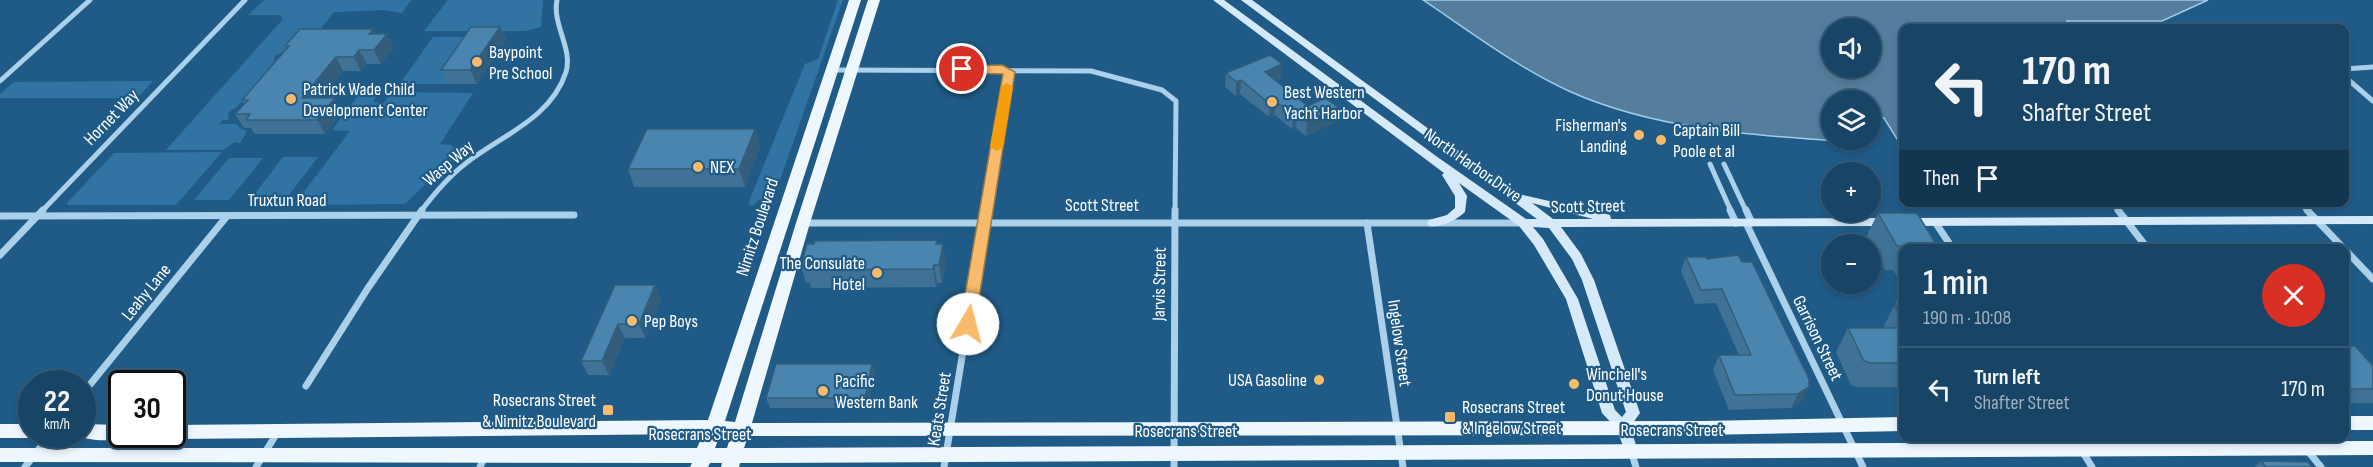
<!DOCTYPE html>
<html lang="en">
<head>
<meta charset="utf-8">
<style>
  :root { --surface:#184465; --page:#214b6b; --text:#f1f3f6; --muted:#9fb0bf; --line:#365c79 }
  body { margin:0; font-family:"Sofia Sans Condensed",sans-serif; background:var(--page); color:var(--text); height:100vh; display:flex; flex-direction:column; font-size:22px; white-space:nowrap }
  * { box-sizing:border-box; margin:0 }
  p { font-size:20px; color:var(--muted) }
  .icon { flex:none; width:33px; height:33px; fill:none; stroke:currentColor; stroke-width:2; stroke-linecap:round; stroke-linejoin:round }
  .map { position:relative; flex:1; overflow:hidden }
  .side { position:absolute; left:1899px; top:244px; width:450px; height:198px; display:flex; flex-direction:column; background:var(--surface); border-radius:12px; box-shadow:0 3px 9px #0003,0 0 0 2px var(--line) }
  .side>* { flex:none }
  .hud { position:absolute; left:1899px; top:24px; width:450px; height:183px; border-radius:12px; box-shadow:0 3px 9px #0003,0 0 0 2px var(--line); background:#184465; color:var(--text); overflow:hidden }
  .buttons { position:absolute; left:1821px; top:18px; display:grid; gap:12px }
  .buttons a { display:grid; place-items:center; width:60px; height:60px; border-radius:50%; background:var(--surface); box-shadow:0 3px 9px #0003,0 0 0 2px var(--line); font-size:30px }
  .speed { position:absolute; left:18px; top:370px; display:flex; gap:12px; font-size:30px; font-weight:700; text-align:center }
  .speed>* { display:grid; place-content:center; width:78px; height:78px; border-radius:50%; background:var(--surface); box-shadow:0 3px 9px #0003,0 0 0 2px var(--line); line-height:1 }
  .speed small { font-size:15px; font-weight:400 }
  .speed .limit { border:3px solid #111; border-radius:9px; background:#fff; color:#111 }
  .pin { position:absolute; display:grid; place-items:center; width:51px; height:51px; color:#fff; margin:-26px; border:3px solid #fff; border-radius:50%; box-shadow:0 2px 6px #0007 }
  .me { position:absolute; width:66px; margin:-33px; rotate:8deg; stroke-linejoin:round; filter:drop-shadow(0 0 4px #0008) }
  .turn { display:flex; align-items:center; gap:21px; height:126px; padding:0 24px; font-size:27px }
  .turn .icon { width:78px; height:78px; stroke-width:2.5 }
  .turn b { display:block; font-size:42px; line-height:51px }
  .then { display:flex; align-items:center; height:57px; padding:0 24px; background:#0003; gap:12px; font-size:22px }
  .round { display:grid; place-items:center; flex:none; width:63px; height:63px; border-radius:32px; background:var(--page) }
  .overview { display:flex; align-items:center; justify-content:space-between; height:102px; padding:0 24px }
  h1 { font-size:36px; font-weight:600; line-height:45px }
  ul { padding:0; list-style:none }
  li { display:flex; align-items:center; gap:18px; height:84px; padding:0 24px; border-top:2px solid var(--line) }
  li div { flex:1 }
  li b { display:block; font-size:22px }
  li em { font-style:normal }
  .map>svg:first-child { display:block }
  .green { fill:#3174a3 }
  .water { fill:#547e9c; stroke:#9ecceb; stroke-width:1.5; fill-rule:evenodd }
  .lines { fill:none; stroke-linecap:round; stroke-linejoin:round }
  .street-far1 { stroke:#aad0ea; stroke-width:5 }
  .street { stroke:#aad0ea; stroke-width:7 }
  .secondary { fill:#d5e9f8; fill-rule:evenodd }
  .primary { fill:#eef6fe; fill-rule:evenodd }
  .wall { fill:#3f7296 }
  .shaded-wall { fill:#335d7a }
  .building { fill:#4985af; stroke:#335d7a; stroke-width:1.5 }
  .route { fill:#f7bb6b; stroke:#a17a46; stroke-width:1.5 }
  .slow { fill:#f59e0b }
  .poi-dot { fill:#f7bb6b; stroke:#205b87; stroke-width:2 }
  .labels { text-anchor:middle; stroke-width:4.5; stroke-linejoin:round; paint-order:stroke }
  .poi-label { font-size:18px; fill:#fff; stroke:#205b87; text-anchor:start }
  .street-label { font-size:18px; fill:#fff; stroke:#205b87 }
</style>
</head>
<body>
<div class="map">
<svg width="2373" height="467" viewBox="0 0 2373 467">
  <rect width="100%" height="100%" fill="#205b87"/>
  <g class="green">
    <path d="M264,0H411L402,13L383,10L334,12L315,36L275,56L272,71L262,75C254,91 244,102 228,113L229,120H223L219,124H237L239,128L247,131L240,143L234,142L224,150H166L283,19L280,15H248Z"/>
    <polygon points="448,0 543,0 541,27 525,31 424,31"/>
    <polygon points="838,0 843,0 774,197 759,200 752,206 748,204 805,64 818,59"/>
    <polygon points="433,37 479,37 447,84 400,84"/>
    <polygon points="153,81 137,98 0,98 0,94 14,82"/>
    <polygon points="362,91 379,91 373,102 384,103 391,93 396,92 473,93 440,144 450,145 463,153 435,175 405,204 294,205 350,131 332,130"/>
    <polygon points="222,152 176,205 68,205 67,203 114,153"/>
    <polygon points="283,157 318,157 286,199 251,199"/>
    <polygon points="229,158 263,158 229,200 194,200"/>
  </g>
  <path class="water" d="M1423,0H2208L2162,21H2067L2073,28H1904L1903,138L1897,139L1884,118H1871L1870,100H1832V140H1850L1838,141C1748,135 1655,129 1571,92C1518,68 1471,32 1423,0ZM1832,28H1870V68H1832Z"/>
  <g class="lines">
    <g class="street-far1">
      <polyline points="2344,69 2373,67"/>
      <polyline points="832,70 1091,71 1162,90 1176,101 1175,211"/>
      <polyline points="2344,76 2373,101"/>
      <polyline points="0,81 90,0"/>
      <polyline points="1710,164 1731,211"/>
      <polyline points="1724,164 1746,211"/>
      <polyline points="2112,202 2119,211"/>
      <polyline points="2299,202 2308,211"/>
      <polyline points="42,211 245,0"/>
      <path d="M421,211C434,194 448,177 465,164C500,136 551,119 566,72C573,48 552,25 557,0"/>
      <polyline points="986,211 1009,72"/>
    </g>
    <g class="street">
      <polyline points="1730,210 1736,223"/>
      <polyline points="1746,210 1752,223"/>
      <polyline points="2118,210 2148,249"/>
      <polyline points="2307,210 2373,279"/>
      <polyline points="0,216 574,215"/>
      <polyline points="1935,222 1953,249"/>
      <polyline points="803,223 1522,223"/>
      <polyline points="1367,223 1403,467"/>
      <polyline points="1746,223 1863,467"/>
      <polyline points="0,255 43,210"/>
      <polyline points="306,386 368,288 422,210"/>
      <polyline points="88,387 227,216"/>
      <polyline points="2074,438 2092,467"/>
      <polyline points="2297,438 2321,467"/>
      <polyline points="1631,451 1636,467"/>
      <polyline points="25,467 50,435"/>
      <polyline points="256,467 277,433"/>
      <polyline points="480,467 485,456"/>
      <polyline points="944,467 986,210"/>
      <polyline points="1174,467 1175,210"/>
    </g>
    <g class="secondary">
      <path d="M1213,0H1224L1436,156L1526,219H1537L1241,0H1252L1518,194L1606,214L1610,215L1611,219L1887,218L1893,222L1887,226L1561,227L1581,254L1594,280L1640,413L1630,427L1638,451L1636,455L1631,457L1626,455L1617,429L1602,413L1566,299L1534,245L1519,226L1459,183L1467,196L1465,212C1456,220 1442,228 1429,226L1427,223L1429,220L1447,215L1455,208V196L1442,175L1444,173ZM1532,203L1593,219H1553ZM1533,227L1549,228L1572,259L1582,280L1626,412L1622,417L1615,410L1578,299L1543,239Z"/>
      <polygon points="2373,216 2373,224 1908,226 1902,222 1908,218"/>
    </g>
    <g class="primary">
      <path d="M849,0H861L725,421L735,422L796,223L868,0H880L810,223L752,423L1702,421L1904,417V431L1702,435L748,436L744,448L2373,441V455L740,463L739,467H721L722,463H710L708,467H690L692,463L0,462V448H697L703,434L172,439L165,435H172V425L708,420ZM720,435H731L727,448H715Z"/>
      <rect x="2344" y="416" width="29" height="14"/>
      <polygon points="0,424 32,424 32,435 39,435 32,438 0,438"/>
      <path d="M82,424L122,425V435H129C119,443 87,441 75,435H82Z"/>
    </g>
  </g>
  <g class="wall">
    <polygon points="500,27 506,40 477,84 447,84 441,70"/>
    <polygon points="376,34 394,47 381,64 367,64 361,71 343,71 321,98 342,112 325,134 255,134 251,128 244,128 235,114 244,104 242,100 287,49 285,46"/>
    <polygon points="1282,64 1281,78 1276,81 1308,106 1337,121 1306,136 1296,128 1292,129 1275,115 1269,117 1240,94 1236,96 1225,87 1226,73"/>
    <polygon points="755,129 760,147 745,187 634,187 628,169"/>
    <polygon points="1878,213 1939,249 1904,249 1904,287 1893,270 1885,270 1866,237"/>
    <polygon points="937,240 938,244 946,262 942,283 937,283 936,287 811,288 810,283 806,283 801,265"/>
    <polygon points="1738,255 1802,401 1791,408 1729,410 1713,370 1719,355 1739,355 1716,303 1695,304 1681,271 1686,257 1707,259"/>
    <polygon points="655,285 661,300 645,338 625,338 609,375 588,375 581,361"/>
    <polygon points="1903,288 1904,387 1857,387 1851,385 1836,352 1848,328 1883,328"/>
    <polygon points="2344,346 2373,366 2373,403 2344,403"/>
    <polygon points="872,364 875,373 867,408 770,408 766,398"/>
    <polygon points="2261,461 2312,467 2255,467"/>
  </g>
  <g class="shaded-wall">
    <polygon points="500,27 506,40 477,84 470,70"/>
    <polygon points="374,29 380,42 387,34 394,47 381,64 374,50 369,34"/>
    <polygon points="359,50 367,64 361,71 354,57"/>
    <polygon points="336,57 343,71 310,112 302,98"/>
    <polygon points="1282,64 1281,78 1264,86 1265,72"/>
    <polygon points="1241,80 1240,94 1236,96 1236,82"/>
    <polygon points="335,98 342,112 325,134 317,120"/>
    <polygon points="1275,101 1275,115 1269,117 1270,104"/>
    <polygon points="1338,107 1337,121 1306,136 1307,122"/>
    <polygon points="1297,114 1296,128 1292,129 1293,115"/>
    <polygon points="755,129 760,147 745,187 739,169"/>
    <polygon points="937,240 940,257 943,244 946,262 942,283 936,244"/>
    <polygon points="934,265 937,283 936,287 933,269"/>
    <polygon points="655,285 661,300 645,338 639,324"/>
    <polygon points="618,324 625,338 609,375 602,361"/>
    <polygon points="872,364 875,373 867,408 865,398"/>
    <polygon points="1809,387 1802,401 1791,408 1798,394"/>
  </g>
  <g class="building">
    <polygon points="471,27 500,27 470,70 441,70"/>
    <polygon points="300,29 374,29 369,34 387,34 374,50 359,50 354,57 336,57 302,98 335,98 317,120 246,120 250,114 235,114 248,100 242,100 289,46 285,46"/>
    <polygon points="1270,55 1282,64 1265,72 1308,106 1325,98 1338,107 1307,122 1297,114 1293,115 1275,101 1270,104 1241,80 1236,82 1226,73"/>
    <polygon points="647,129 755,129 739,169 628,169"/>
    <polygon points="1878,213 1917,213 1939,249 1908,249 1906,246 1897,246"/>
    <polygon points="937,240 936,244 943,244 939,265 934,265 933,269 806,270 808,265 801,265 807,244 814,244 815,241"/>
    <polygon points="1738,255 1742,262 1752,262 1809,379 1809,387 1798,394 1735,395 1719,355 1751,355 1722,289 1701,290 1686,257 1706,257 1707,259"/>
    <polygon points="615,285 655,285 639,324 618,324 602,361 581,361"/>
    <polygon points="1895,306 1904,306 1904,321"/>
    <polygon points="1848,328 1904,328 1904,363 1870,363 1864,361"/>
    <polygon points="2344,346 2355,346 2373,366 2373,389 2344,389"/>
    <polygon points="776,364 872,364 865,398 766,398"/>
    <polygon points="2261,461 2308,462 2312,467 2266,467"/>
  </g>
  <polygon class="route" points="1002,65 1015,72 975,324 968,329 960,324 1003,74 962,73 956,69 962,66"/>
  <polygon class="slow" points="1007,83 1013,87 1003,147 997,151 990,147 1001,87"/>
  <g class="poi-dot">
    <circle cx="477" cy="62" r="6"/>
    <circle cx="291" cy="99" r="6"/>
    <circle cx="1272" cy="102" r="6"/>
    <circle cx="1639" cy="135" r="6"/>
    <circle cx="1661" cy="140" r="6"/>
    <circle cx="698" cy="167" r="6"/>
    <circle cx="877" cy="273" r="6"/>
    <circle cx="632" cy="321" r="6"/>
    <circle cx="1319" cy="380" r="6"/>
    <circle cx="1574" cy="384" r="6"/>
    <circle cx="823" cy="391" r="6"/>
    <rect x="602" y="404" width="12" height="12" rx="3"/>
    <rect x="1444" y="411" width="12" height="12" rx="3"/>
  </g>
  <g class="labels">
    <g class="poi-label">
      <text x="489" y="58">Baypoint<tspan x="489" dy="21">Pre School</tspan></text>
      <text x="303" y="95">Patrick Wade Child<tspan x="303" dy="21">Development Center</tspan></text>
      <text x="1284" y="98">Best Western<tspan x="1284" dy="21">Yacht Harbor</tspan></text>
      <text x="1627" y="131" text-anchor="end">Fisherman's<tspan x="1627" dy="21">Landing</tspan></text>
      <text x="1673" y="136">Captain Bill<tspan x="1673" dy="21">Poole et al</tspan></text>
      <text x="710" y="173">NEX</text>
      <text x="865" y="269" text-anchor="end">The Consulate<tspan x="865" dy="21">Hotel</tspan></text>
      <text x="644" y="327">Pep Boys</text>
      <text x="1586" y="380">Winchell's<tspan x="1586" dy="21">Donut House</tspan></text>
      <text x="1307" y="386" text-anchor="end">USA Gasoline</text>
      <text x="835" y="387">Pacific<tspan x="835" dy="21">Western Bank</tspan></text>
      <text x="596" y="406" text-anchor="end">Rosecrans Street<tspan x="596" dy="21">&amp; Nimitz Boulevard</tspan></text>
      <text x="1462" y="413">Rosecrans Street<tspan x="1462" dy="21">&amp; Ingelow Street</tspan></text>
    </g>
    <g class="street-label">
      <text transform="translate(111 117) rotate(-46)" y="6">Hornet Way</text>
      <text transform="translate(448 163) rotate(-40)" y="6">Wasp Way</text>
      <text transform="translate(1473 165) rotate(35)" y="6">North Harbor Drive</text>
      <text x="287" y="206">Truxtun Road</text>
      <text x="1102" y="211">Scott Street</text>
      <text transform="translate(1588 206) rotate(-1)" y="6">Scott Street</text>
      <text transform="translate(757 227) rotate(-72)" y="6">Nimitz Boulevard</text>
      <text transform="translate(1159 284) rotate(-89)" y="6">Jarvis Street</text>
      <text transform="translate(146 292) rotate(-51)" y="6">Leahy Lane</text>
      <text transform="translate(1818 338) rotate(64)" y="6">Garrison Street</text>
      <text transform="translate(1400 343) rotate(82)" y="6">Ingelow Street</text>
      <text transform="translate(939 409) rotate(-81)" y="6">Keats Street</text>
      <text x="1672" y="436">Rosecrans Street</text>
      <text x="1186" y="437">Rosecrans Street</text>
      <text x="700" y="440">Rosecrans Street</text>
    </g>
  </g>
</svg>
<div class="buttons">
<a><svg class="icon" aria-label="sound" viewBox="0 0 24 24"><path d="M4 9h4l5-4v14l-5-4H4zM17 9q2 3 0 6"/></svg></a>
<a><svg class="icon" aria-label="layers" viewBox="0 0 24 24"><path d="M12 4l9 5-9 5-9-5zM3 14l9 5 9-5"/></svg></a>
<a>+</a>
<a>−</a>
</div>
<div class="speed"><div>22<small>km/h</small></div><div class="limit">30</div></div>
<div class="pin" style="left:962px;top:69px;background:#d93025"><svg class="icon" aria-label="arrive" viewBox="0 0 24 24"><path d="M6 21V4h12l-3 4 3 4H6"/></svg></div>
<svg class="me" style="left:968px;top:324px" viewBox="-20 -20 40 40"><circle r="19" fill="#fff"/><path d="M0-13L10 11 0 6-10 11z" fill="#f7bb6b"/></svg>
<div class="hud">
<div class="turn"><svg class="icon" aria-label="left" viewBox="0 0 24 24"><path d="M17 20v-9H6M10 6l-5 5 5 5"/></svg><div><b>170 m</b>Shafter Street</div></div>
<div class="then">Then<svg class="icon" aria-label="arrive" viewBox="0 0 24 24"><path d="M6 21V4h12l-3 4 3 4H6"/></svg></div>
</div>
<section class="side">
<div class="overview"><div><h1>1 min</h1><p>190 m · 10:08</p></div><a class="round" style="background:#d93025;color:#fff"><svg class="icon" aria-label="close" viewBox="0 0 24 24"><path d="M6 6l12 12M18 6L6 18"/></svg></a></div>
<ul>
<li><svg class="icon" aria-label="left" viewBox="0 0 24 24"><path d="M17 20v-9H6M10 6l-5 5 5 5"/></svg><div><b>Turn left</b><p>Shafter Street</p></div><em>170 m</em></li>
</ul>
</section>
</div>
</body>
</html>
